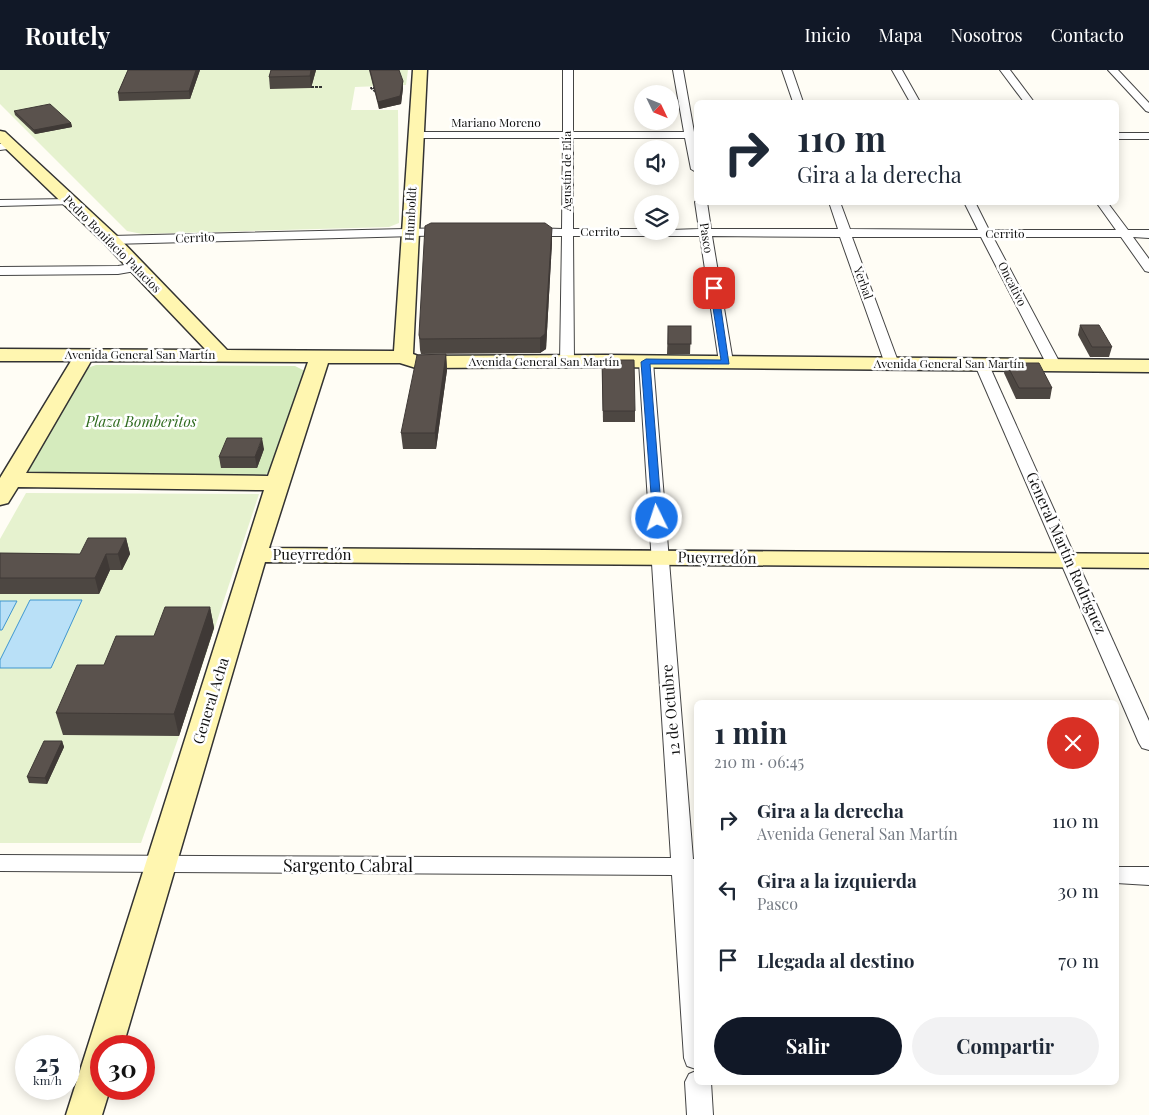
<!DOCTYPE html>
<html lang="es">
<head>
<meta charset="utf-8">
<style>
  :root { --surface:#fff; --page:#f2f2f3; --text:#1f2937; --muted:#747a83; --accent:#111827 }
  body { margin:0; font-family:"Playfair Display",serif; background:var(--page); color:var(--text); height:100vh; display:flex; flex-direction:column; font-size:19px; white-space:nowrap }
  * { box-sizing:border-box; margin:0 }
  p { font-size:16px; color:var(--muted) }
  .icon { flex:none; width:28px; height:28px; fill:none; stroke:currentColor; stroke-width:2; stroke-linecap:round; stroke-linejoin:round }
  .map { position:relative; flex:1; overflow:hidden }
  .panel { position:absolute; left:694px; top:630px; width:425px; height:385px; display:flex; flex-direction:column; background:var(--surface); border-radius:8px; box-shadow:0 2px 12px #0003 }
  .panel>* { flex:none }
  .hud { position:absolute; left:694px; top:30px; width:425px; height:105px; border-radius:8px; box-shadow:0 2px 12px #0003; background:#fff; color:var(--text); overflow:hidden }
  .needle { width:32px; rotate:133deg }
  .fabs { position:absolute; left:634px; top:15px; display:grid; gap:10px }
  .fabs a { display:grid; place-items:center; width:45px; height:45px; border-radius:50%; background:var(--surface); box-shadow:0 2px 12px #0003; font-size:25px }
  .speed { position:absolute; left:15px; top:965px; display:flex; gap:10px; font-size:25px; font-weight:700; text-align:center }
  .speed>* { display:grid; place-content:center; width:65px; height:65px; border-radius:50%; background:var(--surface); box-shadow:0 2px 12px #0003; line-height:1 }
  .speed small { font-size:12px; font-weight:400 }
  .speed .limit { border:8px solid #d22; background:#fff; color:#111 }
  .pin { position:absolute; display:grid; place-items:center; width:42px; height:42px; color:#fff; margin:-21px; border-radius:10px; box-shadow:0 2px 8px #0006 }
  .me { position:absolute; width:55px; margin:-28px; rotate:356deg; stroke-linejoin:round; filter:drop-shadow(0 0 4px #0008) }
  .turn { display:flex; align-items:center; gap:18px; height:105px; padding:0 20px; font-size:22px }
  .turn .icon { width:65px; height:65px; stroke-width:2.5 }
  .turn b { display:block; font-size:35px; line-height:42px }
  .round { display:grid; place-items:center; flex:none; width:52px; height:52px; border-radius:26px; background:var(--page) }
  .head { display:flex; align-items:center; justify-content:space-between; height:85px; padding:0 20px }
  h1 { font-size:30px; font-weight:700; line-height:38px }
  .action { display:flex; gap:10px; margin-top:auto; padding:10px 20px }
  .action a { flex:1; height:58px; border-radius:30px; background:var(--accent); color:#fff; font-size:20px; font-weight:700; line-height:58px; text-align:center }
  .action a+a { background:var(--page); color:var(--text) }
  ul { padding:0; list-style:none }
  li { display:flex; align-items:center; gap:15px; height:70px; padding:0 20px }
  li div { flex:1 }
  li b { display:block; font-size:19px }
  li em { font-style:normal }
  header { display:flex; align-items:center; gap:30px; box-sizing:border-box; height:70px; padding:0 25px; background:var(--accent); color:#fff }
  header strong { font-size:24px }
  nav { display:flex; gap:28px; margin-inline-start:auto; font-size:18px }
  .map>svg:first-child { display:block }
  .green { fill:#d5ebbd }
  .pitch { fill:#e6f2cf }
  .water { fill:#b9e0f7; stroke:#3f96cf }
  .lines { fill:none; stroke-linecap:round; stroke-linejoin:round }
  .street-casing { stroke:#444; stroke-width:2 }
  .secondary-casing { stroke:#333; stroke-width:3 }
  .path { stroke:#333; stroke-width:2; stroke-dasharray:3 1; stroke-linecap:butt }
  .street { fill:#fff; fill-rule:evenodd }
  .secondary { fill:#fff6b0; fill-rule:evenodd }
  .wall { fill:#4d4742 }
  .shaded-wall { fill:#3f3936 }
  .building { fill:#5a524d; stroke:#3f3936 }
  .route { fill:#1a73e8; stroke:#114b97 }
  .labels { text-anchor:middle; stroke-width:5; stroke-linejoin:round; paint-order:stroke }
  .far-street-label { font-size:12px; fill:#111; stroke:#fff }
  .park-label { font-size:15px; font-style:italic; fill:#2f6b1f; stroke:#fff }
  .street-label { font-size:15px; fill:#111; stroke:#fff }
  .near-street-label { font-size:18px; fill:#111; stroke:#fff }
</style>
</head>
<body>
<header>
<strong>Routely</strong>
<nav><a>Inicio</a><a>Mapa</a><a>Nosotros</a><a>Contacto</a></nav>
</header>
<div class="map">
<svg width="1149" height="1045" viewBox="0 0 1149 1045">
  <rect width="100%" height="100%" fill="#fffdf5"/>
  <polygon class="green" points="96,295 295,296 305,301 271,400 264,406 26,404 24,399 87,298"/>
  <g class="pitch">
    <polygon points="0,0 408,0 406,15 355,17 351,40 398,40 399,153 389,157 142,164 127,161 0,34"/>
    <polygon points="26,423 259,424 179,666 141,773 0,773 0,469"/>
  </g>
  <g class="water">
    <polygon points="30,530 82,530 51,598 0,598 0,590"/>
    <polygon points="0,531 17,531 2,560 0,560"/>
  </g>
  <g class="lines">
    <g class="street-casing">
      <g id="street">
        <polygon points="563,0 573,0 573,62 684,62 673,0 683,0 694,62 696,62 696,102 691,99 685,68 573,68 573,159 642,159 642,161 699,159 695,132 696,131 696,132 707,132 711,159 838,159 829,132 840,132 850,159 978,160 964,132 975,132 989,160 1116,160 1096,132 1107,132 1128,160 1149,160 1149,168 1133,167 1149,189 1149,202 1145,201 1121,167 993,167 1061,295 1054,299 1047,295 981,167 852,167 899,294 892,298 885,294 840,167 712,166 733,292 726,296 719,292 700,166 573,166 574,292 572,295 562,295 560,292 562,166 530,166 524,162 530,158 562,159 563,68 416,68 411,65 416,62 563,62"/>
        <polygon points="782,0 792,0 803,32 793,32"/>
        <polygon points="892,0 902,0 920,32 910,32"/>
        <polygon points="1000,0 1010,0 1034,32 1024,32"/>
        <polygon points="1108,0 1118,0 1149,33 1149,42 1146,41"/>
        <rect x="1116" y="63" width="33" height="6"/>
        <polygon points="11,73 15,74 15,78 0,80 0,74"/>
        <polygon points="70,129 74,130 74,134 0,136 0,130"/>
        <polygon points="449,158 453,159 453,165 111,174 105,170 111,166"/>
        <polygon points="137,193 143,197 141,200 118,204 0,205 0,197 118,196"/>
        <polygon points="646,288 653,292 693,789 696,789 696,805 694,805 696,835 696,999 687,996 684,988 672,805 0,801 0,785 671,788 639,292"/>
        <polygon points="982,291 989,295 1149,651 1149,680 1142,678 1139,673 975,295"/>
        <polygon points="1116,797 1149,797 1149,815 1116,813"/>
        <polygon points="696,1001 696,1012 711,1012 713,1045 687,1045 685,1012 689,1004"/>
      </g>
    </g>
    <g class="secondary-casing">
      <path id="secondary" d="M413,0H427L413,284L418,286L606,285L1149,290V302L606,297L416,298L400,293H328L269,478L1149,484V498L265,492L123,976H101V1019H110L102,1045H66L264,420L18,417L8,433L0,435V408L71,291H0V279L206,280L105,174L0,73V61L5,62L117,166L227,280L394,281ZM91,291L308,292L268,406L26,403Z"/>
    </g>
    <g class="path">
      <polyline points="311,17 322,17"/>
      <polyline points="376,18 371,18 377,23"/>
    </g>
    <use href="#street" class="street"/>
    <use href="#secondary" class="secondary"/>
  </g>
  <g class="wall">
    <polygon points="128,0 200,0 190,29 119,31 118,23"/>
    <polygon points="271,0 316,0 311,18 270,19 269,7"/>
    <polygon points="369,0 399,0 403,18 401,34 379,39"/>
    <polygon points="14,41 71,53 72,57 35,64 15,45"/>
    <polygon points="552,172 546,279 540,283 421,284 420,280 419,265"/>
    <polygon points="1080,255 1112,277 1109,287 1090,287 1078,265"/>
    <polygon points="668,256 691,256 690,284 667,284"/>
    <polygon points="446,284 447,300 436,379 403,379 401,363"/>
    <polygon points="1006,293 1052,318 1050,329 1016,329 1004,303"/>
    <polygon points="602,300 635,341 635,352 603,352"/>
    <polygon points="264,379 257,398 221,398 219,387"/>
    <polygon points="126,468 130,484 122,500 110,500 99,524 0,524 0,483 80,484"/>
    <polygon points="210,537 214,558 179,666 63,665 56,643 104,595"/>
    <polygon points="62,671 64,677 47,714 29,713 27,707"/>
  </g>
  <g class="shaded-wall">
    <polygon points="196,0 200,0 190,29 189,21"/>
    <polygon points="311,0 316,0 311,18 310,6"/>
    <polygon points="403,11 403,18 401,34 379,39 378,32"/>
    <polygon points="71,53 72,57 35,64 34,60"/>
    <polygon points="552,158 552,172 546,279 540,283 540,268"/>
    <polygon points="446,284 447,300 436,379 435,363"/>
    <polygon points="262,368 264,379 257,398 255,387"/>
    <polygon points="126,468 130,484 122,500 118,484"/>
    <polygon points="106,484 110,500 99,524 95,508"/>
    <polygon points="210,537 214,558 179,666 174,644"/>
    <polygon points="62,671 64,677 47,714 45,708"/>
  </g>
  <g class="building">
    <polygon points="128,0 196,0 189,21 118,23"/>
    <polygon points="271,0 311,0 310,6 269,7"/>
    <polygon points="370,0 399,0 403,11 400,26 378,32"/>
    <polygon points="50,34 71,53 34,60 14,41"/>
    <polygon points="431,153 545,153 552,158 545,264 540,268 420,269 419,265 425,156"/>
    <polygon points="1080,255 1099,255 1112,277 1092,277"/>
    <rect x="668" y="256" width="23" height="18"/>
    <polygon points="446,284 435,363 401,363 417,285"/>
    <polygon points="602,290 634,290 635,341 603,341"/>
    <polygon points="1006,293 1039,293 1052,318 1019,318"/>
    <polygon points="227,368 262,368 255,387 219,387"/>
    <polygon points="88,468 126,468 118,484 106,484 95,508 0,508 0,483 80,484"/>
    <polygon points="165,537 210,537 174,644 56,643 77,595 104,595 116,566 154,566"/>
    <polygon points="44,671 62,671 45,708 27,707"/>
  </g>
  <polygon class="route" points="714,216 718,218 729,294 650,294 662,448 657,451 653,450 641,292 646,289 721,290 710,218"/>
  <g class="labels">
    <g class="far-street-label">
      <text x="496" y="57">Mariano Moreno</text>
      <text transform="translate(567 101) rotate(-90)" y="4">Agustín de Elía</text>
      <text transform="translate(411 144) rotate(-87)" y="4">Humboldt</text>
      <text x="600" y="166">Cerrito</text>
      <text x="1005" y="168">Cerrito</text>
      <text transform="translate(195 168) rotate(-2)" y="4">Cerrito</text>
      <text transform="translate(706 168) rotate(81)" y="4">Pasco</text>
      <text transform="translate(112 174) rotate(45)" y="4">Pedro Bonifacio Palacios</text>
      <text transform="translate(863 213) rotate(70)" y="4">Yerbal</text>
      <text transform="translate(1012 214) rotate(63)" y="4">Oncativo</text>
      <text x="140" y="289">Avenida General San Martín</text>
      <text x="544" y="296">Avenida General San Martín</text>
      <text x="949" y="298">Avenida General San Martín</text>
    </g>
    <g class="park-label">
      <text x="141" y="357">Plaza Bomberitos</text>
    </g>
    <g class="street-label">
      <text transform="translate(1066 483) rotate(66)" y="5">General Martín Rodríguez</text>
      <text x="312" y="490">Pueyrredón</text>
      <text transform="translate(717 488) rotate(1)" y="5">Pueyrredón</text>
      <text transform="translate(211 631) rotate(-73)" y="5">General Acha</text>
      <text transform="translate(671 640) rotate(-95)" y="5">12 de Octubre</text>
    </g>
    <g class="near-street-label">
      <text x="348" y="802">Sargento Cabral</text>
    </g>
  </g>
</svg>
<div class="fabs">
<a><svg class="needle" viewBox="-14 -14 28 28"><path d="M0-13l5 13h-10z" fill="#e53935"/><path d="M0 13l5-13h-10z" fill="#747a83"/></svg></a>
<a><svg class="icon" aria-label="sound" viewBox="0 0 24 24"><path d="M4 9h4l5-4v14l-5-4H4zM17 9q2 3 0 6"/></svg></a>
<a><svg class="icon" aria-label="layers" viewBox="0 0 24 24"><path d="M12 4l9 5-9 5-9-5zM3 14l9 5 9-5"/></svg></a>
</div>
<div class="speed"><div>25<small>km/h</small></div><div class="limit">30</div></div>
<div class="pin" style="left:714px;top:218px;background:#d93025"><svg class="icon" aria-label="arrive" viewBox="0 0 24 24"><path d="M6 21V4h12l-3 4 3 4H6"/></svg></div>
<svg class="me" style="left:657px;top:448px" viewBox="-20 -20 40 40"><circle r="17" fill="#1a73e8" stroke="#fff" stroke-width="3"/><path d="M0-11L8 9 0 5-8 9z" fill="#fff"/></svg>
<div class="hud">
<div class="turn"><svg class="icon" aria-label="right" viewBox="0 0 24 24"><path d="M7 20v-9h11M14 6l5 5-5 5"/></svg><div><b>110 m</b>Gira a la derecha</div></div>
</div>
<section class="panel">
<div class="head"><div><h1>1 min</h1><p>210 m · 06:45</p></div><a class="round" style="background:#d93025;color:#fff"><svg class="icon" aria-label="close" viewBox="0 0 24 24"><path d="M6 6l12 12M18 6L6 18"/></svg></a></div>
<ul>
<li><svg class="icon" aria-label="right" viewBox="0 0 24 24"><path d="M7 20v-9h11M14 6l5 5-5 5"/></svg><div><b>Gira a la derecha</b><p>Avenida General San Martín</p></div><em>110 m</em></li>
<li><svg class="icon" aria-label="left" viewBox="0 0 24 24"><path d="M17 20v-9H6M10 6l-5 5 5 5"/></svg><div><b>Gira a la izquierda</b><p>Pasco</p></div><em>30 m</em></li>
<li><svg class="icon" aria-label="arrive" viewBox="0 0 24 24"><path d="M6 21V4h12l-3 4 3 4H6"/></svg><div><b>Llegada al destino</b></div><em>70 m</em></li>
</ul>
<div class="action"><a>Salir</a><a>Compartir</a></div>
</section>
</div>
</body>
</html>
